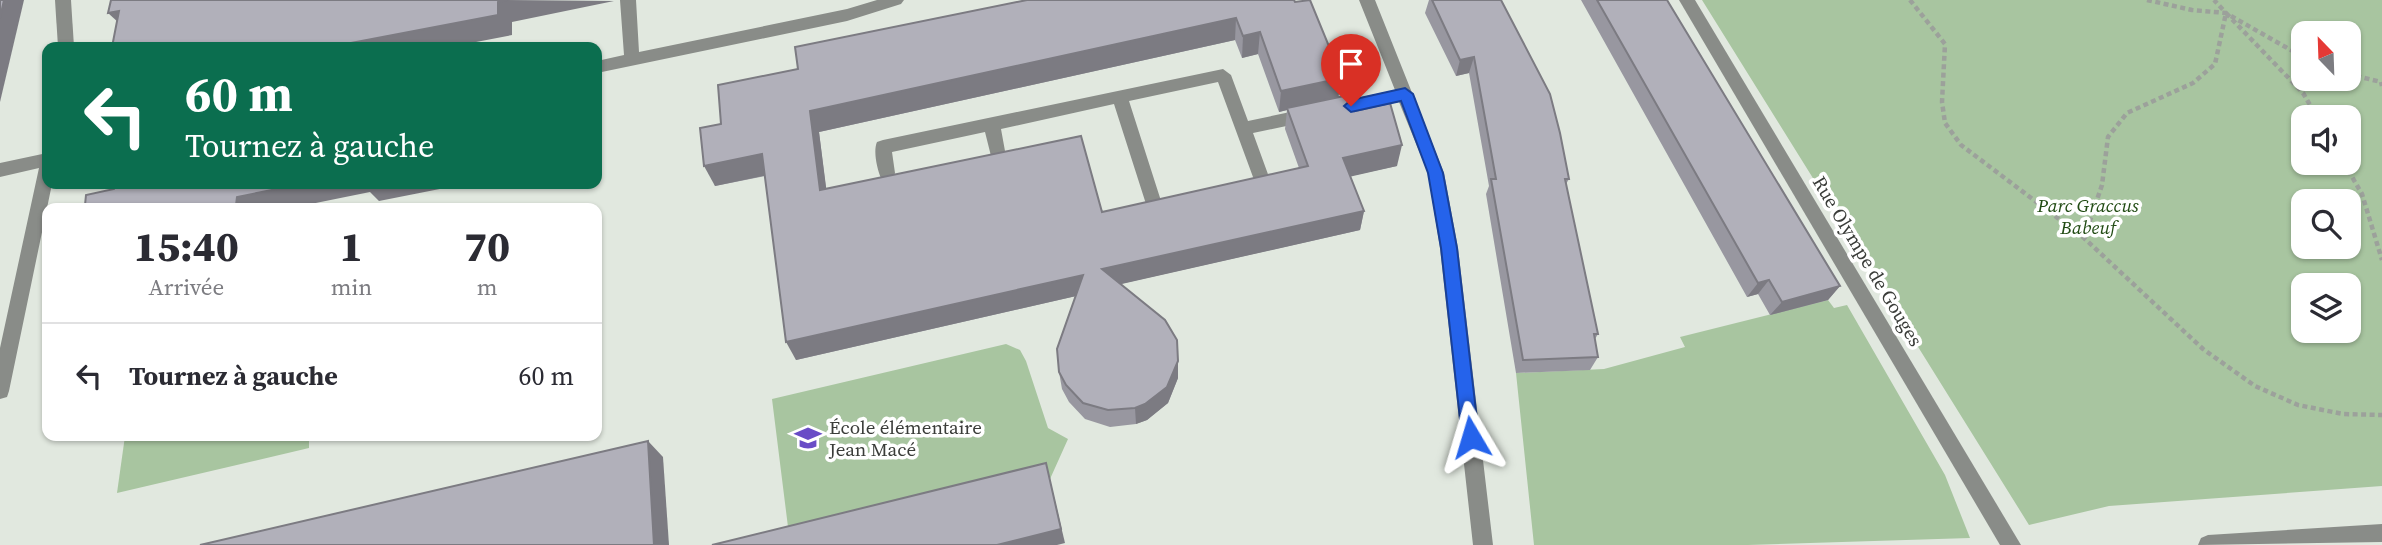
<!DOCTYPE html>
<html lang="fr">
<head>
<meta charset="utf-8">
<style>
  :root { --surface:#fff; --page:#f7f7f7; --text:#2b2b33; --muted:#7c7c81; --line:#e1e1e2 }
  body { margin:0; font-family:"Source Serif 4",serif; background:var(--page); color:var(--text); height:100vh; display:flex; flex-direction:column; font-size:26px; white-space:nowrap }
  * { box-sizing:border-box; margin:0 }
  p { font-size:23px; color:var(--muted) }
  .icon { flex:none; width:38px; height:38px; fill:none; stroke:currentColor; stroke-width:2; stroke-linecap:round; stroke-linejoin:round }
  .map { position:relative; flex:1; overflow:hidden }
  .details { position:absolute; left:42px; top:203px; width:560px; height:238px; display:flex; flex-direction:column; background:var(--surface); border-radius:14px; box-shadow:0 2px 5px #0004 }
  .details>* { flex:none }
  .hud { position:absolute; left:42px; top:42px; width:560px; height:147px; border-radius:14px; box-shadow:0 2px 5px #0004; background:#0b6e4f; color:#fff; overflow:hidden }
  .needle { width:46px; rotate:337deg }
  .fabs { position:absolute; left:2291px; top:21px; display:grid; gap:14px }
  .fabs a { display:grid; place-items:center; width:70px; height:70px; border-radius:14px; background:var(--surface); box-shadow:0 2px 5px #0004; font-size:35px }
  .pin { position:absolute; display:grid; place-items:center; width:60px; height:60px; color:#fff; margin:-72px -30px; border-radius:50% 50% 50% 0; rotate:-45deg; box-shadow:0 0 7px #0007 }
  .pin .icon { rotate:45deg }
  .me { position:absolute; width:77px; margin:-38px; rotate:353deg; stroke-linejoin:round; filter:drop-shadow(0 0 5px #0008) }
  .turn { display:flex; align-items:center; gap:24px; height:147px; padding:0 28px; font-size:32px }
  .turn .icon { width:91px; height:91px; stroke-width:2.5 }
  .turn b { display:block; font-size:49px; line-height:60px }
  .eta { display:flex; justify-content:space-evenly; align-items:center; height:119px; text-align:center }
  .eta b { font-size:42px; font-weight:800; line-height:49px }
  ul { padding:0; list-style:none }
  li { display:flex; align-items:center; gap:21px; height:105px; padding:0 28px; border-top:2px solid var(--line) }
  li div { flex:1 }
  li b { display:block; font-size:26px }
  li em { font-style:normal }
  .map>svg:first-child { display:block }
  .green { fill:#a8c5a0; fill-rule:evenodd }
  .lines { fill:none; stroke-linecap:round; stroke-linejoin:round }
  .path { stroke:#9ca19b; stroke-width:4.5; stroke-dasharray:5 3.5; stroke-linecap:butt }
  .minor { fill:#898c88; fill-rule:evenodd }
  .wall { fill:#9897a0; fill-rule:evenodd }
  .shaded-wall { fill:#7c7b82 }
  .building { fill:#b1b0ba; stroke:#7c7b82; stroke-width:2 }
  .route { fill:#2563eb; stroke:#184099; stroke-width:2 }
  .labels { text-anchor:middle; stroke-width:7; stroke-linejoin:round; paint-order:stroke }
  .park-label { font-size:19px; font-style:italic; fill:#214b13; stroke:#fff }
  .street-label { font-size:19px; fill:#3a3c39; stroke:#fff }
  .poi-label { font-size:19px; fill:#3a3c39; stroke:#fff; text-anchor:start }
</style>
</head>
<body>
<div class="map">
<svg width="2382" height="545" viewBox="0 0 2382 545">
  <rect width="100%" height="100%" fill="#e1e8df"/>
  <g class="green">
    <path d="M1702,0H2382V486L2109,506L2029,525ZM2303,33H2348V79H2303ZM2303,117H2348V163H2303ZM2303,201H2348V247H2303ZM2303,285H2348V331H2303Z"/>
    <polygon points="1828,300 1834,308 1847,305 1945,475 1970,538 1748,545 1534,545 1516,373 1604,369 1685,347 1680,337"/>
    <polygon points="1006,344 1020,350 1026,361 1048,428 1068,439 1050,479 790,543 772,399"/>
    <polygon points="125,436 309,436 309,448 117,493"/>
  </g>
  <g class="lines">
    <g class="path">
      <polyline points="1910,0 1945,44 1942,102 1945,123 1961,145 2084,238 2203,349 2255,386 2298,405 2343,414 2382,415"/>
      <polyline points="2147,0 2192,10 2226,13 2214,0"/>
      <polyline points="2231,16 2303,57"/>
      <polyline points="2348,74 2381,82 2382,86"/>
      <polyline points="2344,163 2362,194 2382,260"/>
      <polyline points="2084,238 2102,185 2108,137 2127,113 2193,83 2215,64 2226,13 2303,93 2317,117"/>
    </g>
    <g class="minor">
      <polygon points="55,0 71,0 74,47 58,47"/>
      <polygon points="620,0 636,0 639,52 847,9 877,0 904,0 901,4 847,21 597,73 597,61 624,55"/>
      <path d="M1359,0H1375L1444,173L1458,248L1493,545H1473L1440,248L1428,173L1399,102L1253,133L1269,177L1267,182H1255L1253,177L1218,82L1129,101L1162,204L1160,209H1148L1146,204L1114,104L1001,129L1005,151L1003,156H991L985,132L892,152L895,173L893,178H881C877,169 873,151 877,142L883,140L1223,69L1231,75L1248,121L1395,90Z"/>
      <polygon points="1679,0 1695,0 2021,545 2000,545"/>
      <polygon points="47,153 47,184 52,184 9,391 7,397 0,399 0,348 39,168 0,177 0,163"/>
      <polygon points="2382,524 2382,542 2198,545 2201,538 2208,535"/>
    </g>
  </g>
  <g class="wall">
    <path d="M1294,0L1339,97L1355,111L1397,166L1350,176L1364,211L1360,230L1120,284L1178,378L1168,403L1147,420L1136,424L1110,427L1085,419L1069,402L1062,389L1059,372L1076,296L796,360L765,176L715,186L700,128ZM1235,40L1242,58L1258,54L1279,112L1287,110L1285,129L1299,168L1102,212L826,189L819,132Z"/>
    <polygon points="1429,0 1501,0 1569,179 1566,184 1598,334 1595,339 1598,357 1590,370 1516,373 1486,194 1489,186 1469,73 1456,76 1425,13"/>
    <polygon points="1581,0 1667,0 1840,286 1828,300 1770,315 1758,294 1747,297"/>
  </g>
  <g class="shaded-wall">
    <polygon points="4,0 24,0 0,102 0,18"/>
    <polygon points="507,0 614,1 512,22 512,35 450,47 330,47"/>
    <polygon points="119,11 130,33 108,13"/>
    <polygon points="1236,18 1235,40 819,132 829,210 820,190 810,111"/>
    <polygon points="1260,32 1258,54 1242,58 1243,36"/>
    <polygon points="1474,57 1469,73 1456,76 1460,60"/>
    <polygon points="1342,78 1338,99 1287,108 1287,110 1279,112 1281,91"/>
    <polygon points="1402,145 1397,166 1340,179 1343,158"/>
    <polygon points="762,154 773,174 715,186 704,166"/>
    <polygon points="302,184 465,184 379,201 370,192 291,208 220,208 237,197"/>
    <polygon points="1364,211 1360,230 1104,288 1102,269"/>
    <polygon points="1083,275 1085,294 796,360 786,342"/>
    <polygon points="1769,280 1758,294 1747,297 1758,283"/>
    <polygon points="1840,286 1828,300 1770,315 1782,302"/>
    <polygon points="1178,361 1178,378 1168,403 1147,420 1136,424 1135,408"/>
    <polygon points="648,441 663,457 669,545 654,545"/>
    <polygon points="1046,463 1065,543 1057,545 997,545"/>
  </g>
  <g class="building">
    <polygon points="0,0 4,0 0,18"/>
    <polygon points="111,0 507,0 498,2 498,15 330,47 112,47 119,11 108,13"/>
    <polygon points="1027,0 1294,0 1295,2 1310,0 1342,78 1281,91 1260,32 1243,36 1236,18 810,111 820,190 1081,136 1102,212 1308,166 1287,108 1349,95 1355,111 1390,103 1402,145 1343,158 1364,211 1102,269 1165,320 1177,340 1178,361 1167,387 1145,404 1135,408 1108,410 1083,403 1066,385 1059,372 1057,349 1083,275 786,342 762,154 704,166 700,128 721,124 718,85 798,69 795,47"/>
    <polygon points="1432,0 1501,0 1550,94 1560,133 1569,179 1565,179 1598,334 1594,334 1598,357 1523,360 1491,179 1496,179 1474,57 1460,60"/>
    <polygon points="1597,0 1667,0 1840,286 1782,302 1769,280 1758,283"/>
    <polygon points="115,184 302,184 237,197 236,205 220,208 69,208 85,205 86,195 114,189"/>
    <polygon points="648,441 654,545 200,545"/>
    <polygon points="1046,463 1061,529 997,545 712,545"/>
  </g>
  <polygon class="route" points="1405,88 1413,94 1443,173 1457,248 1479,437 1477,442 1471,445 1464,442 1462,437 1441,248 1428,173 1401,101 1351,112 1344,106 1351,100"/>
  <defs>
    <g id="school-bare" transform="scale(2.1)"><path d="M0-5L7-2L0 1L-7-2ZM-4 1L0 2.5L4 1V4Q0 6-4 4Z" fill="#694cc6" stroke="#fff" stroke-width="2.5" paint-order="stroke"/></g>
  </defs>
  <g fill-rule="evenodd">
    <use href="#school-bare" x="808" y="438"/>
  </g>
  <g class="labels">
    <g class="park-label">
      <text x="2088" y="212">Parc Graccus<tspan x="2088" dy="22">Babeuf</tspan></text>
    </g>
    <g class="street-label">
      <text transform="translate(1868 261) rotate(59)" y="7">Rue Olympe de Gouges</text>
    </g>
    <g class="poi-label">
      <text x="829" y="434">École élémentaire<tspan x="829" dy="22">Jean Macé</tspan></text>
    </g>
  </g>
</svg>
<div class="fabs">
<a><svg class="needle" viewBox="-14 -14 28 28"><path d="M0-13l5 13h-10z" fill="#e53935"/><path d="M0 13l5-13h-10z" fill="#7c7c81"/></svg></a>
<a><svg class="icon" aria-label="sound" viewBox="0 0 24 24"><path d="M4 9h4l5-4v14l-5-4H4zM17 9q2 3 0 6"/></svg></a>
<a><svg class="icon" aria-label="search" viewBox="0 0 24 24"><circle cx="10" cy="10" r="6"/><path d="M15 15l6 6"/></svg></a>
<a><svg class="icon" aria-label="layers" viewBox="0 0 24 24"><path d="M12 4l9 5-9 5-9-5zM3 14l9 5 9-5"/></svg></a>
</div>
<div class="pin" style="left:1351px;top:106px;background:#d93025"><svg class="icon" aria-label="arrive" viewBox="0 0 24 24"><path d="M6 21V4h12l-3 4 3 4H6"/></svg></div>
<svg class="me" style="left:1471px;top:437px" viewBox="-20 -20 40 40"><path d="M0-17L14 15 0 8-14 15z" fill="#2563eb" stroke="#fff" stroke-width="4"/></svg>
<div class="hud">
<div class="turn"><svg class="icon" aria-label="left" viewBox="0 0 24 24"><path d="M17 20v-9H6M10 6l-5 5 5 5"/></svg><div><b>60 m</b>Tournez à gauche</div></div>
</div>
<section class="details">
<div class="eta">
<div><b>15:40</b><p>Arrivée</p></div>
<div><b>1</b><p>min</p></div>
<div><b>70</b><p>m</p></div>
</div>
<ul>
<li><svg class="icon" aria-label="left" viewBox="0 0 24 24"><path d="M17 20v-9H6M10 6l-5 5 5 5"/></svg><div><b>Tournez à gauche</b></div><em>60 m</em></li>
</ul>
</section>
</div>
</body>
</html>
